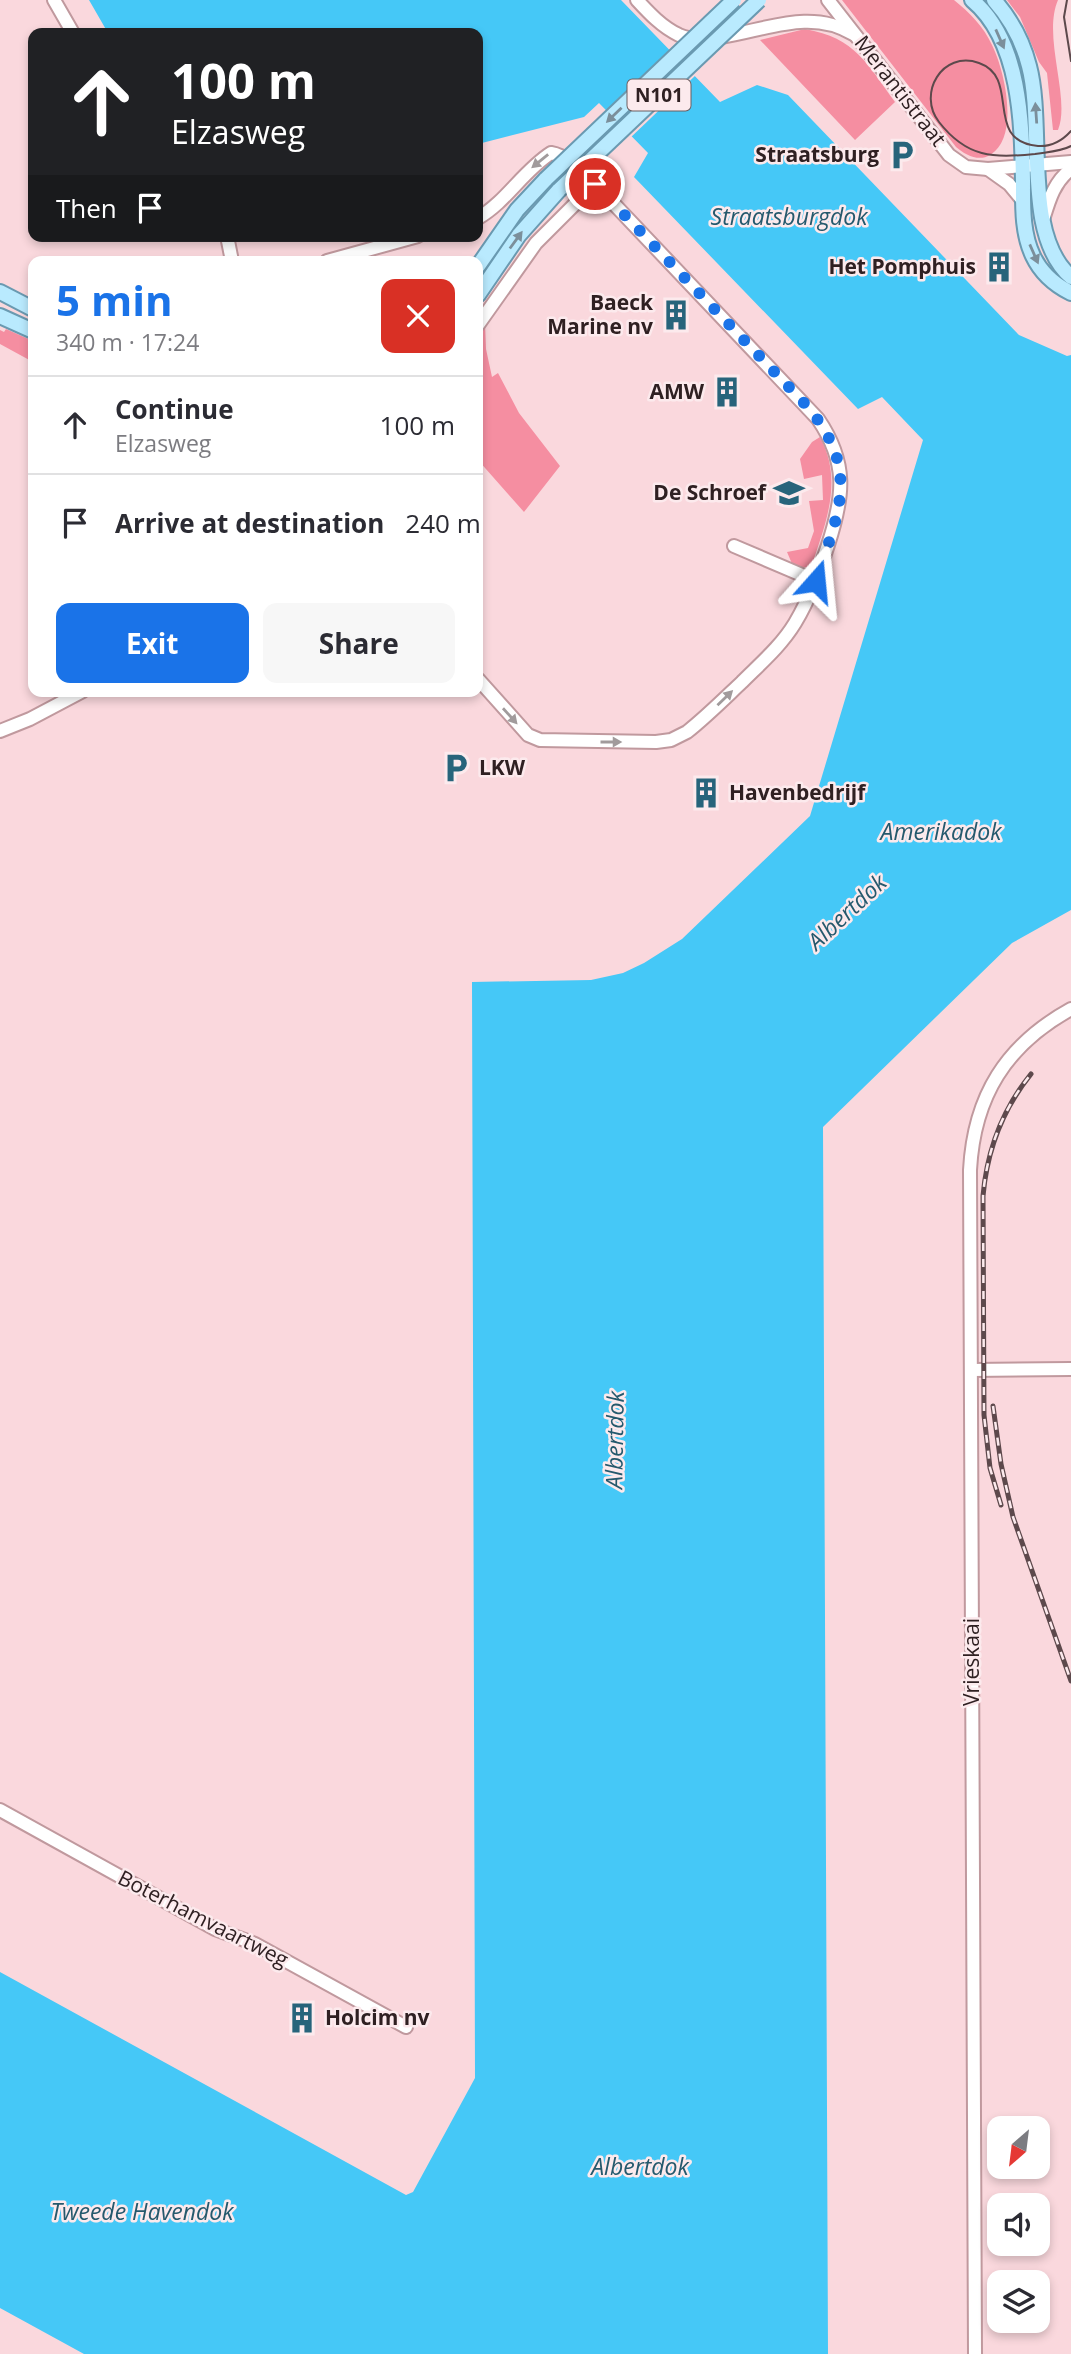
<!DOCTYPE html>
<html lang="en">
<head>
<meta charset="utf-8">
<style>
  :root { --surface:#fff; --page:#f7f7f7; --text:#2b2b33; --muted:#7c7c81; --line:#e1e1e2; --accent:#1a73e8 }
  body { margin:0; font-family:"Open Sans",sans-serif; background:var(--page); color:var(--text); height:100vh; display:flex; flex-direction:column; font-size:26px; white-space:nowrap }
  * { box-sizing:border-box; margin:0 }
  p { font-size:23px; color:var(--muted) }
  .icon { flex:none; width:38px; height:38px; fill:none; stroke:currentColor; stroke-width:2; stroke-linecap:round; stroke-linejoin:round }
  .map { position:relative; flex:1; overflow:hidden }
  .side { position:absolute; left:28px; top:256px; width:455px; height:441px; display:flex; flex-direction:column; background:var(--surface); border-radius:14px; box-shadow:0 4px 10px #0003 }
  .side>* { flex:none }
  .banner { position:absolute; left:28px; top:28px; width:455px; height:214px; border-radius:14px; box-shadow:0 4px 10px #0003; background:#202124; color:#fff; overflow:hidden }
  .needle { width:46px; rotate:208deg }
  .tools { position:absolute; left:987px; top:2116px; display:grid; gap:14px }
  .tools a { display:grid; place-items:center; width:63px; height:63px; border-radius:14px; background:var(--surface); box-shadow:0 4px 10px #0003; font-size:35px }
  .pin { position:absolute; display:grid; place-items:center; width:60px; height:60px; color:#fff; margin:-30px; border:4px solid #fff; border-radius:50%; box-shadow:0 2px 7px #0007 }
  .me { position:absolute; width:77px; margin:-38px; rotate:18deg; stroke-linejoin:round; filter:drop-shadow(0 0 5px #0008) }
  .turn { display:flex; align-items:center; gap:24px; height:147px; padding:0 28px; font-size:32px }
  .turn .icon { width:91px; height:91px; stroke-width:2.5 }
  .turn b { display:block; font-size:49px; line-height:60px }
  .then { display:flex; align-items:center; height:66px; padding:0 28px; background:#0003; gap:14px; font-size:26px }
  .round { display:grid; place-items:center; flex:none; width:74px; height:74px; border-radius:14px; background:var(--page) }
  .summary { display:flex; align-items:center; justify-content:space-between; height:119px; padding:0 28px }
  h1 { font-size:42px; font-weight:700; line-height:52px; color:var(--accent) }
  .primary-button { display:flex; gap:14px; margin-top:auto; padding:14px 28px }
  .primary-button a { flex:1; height:80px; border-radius:14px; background:var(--accent); color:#fff; font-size:28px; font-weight:700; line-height:80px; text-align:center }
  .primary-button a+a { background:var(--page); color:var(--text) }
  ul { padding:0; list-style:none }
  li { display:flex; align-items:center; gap:21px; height:98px; padding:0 28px; border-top:2px solid var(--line) }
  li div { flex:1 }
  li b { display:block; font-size:26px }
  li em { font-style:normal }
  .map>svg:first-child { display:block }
  .green { fill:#f58ea1 }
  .water { fill:#45c8f7 }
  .pier { fill:#fad8dd }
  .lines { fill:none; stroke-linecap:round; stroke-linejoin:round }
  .minor-casing { stroke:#c0999e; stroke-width:16 }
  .major-casing { stroke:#6a9ab1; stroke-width:18 }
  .minor { stroke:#fff; stroke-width:12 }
  .major { stroke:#b9eafe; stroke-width:14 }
  .tram { stroke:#5d494c; stroke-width:2 }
  .rail-casing { stroke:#5d494c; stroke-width:5 }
  .rail { stroke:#fceaed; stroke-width:2.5; stroke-dasharray:8; stroke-linecap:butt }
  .major-bridge-casing { stroke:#6a9ab1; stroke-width:18; stroke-linecap:butt }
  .major-bridge { stroke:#b9eafe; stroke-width:14 }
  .oneway { fill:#7b8f9b }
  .oneway2 { fill:#a19b9c }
  .route { stroke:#1a73e8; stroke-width:12; stroke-dasharray:0 21.6 }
  .labels { text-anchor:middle; stroke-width:5; stroke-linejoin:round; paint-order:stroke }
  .shield { fill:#fceaed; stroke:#6c5d5f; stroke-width:2 }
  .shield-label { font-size:19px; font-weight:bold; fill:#2f2022 }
  .street-label { font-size:21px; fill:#2f2022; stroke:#fceaed }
  .poi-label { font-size:21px; font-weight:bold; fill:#2f2022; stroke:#fceaed; text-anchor:end }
  .water-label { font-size:23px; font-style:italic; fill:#25596d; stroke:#fceaed }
</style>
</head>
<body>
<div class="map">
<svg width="1071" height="2354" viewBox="0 0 1071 2354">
  <rect width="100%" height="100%" fill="#fad8dd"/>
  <g class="green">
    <path d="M842,0H954C969,12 984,27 992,45C1005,71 1020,138 990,155C979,162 965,155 956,147Z"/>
    <path d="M1007,0H1058C1042,37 1071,98 1058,130H1053L1047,73L1039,62L1020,17Z"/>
    <path d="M805,29C856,38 867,64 895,102L855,140L760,40Z"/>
    <polygon points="485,323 486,349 492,377 498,373 519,413 560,466 524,512 478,460 478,334"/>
    <polygon points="6,329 33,341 33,362 0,344 0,330 4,332"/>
    <path d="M820,437C844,482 825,524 811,568L793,566L787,552L808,548L814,531L809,501L823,500L822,475L804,479L800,459L812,442Z"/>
  </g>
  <polygon class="water" points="89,0 621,0 720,102 757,85 788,95 1019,335 1067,356 1071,355 1071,910 1012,943 823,1127 828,2354 84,2354 0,2308 0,1972 406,2195 413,2192 475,2078 472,982 591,980 623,973 644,963 682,939 810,816 923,440 882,397 858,409 634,177 648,153 599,103 584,117 478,144 478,33 108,33"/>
  <polygon class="pier" points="673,48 697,74 629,139 605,114"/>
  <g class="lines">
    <g class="minor-casing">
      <g id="minor">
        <polyline points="54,0 73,33"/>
        <path d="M637,0C649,13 662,27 679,35C693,41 706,39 721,37C766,30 811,8 853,34"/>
        <polyline points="828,0 949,155 966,167 988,169 1071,162"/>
        <polyline points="988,169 1009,184 1023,201"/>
        <path d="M478,218C506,202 523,171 551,153C568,156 582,172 595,184L818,419C848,463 844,496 828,545C819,572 810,598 795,623C781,646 761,663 742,682C724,699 706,717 687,732L671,740L656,742L540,740L528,735L478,679"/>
        <path d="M1043,220C1049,200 1054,182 1071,169"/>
        <polyline points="227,236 232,261"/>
        <polyline points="327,261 418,236"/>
        <polyline points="478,325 536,243 595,184"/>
        <polyline points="734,546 816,581"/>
        <polyline points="0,731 30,719 83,691"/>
        <polyline points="971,1370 1071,1369"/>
        <polyline points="0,1810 215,1929 255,1944 406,2027"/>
        <path d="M975,2354L970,1170C974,1096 1006,1045 1071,1009"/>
      </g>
    </g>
    <g class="major-casing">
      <g id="major">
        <path d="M972,0C1021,41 1022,124 1023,182C1023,206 1022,233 1033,256C1041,273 1055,285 1071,293"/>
        <path d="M994,0C1010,18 1023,42 1029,66C1045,126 1022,235 1071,277"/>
        <polyline points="478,266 517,210 546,179"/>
        <polyline points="0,292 33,309"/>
        <polyline points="478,295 519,235 559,190"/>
        <polyline points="0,316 33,331"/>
      </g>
    </g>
    <use href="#minor" class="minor"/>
    <use href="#major" class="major"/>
    <g class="tram">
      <polyline points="1067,0 1064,17 1071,61"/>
      <path d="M1071,131C1062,141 1052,147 1038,146C982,141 1022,78 979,63C942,50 917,94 939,122C967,158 993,158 1035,154C1047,152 1060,152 1071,146"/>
    </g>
    <g class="rail-casing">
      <g id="rail">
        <polyline points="993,1406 1001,1464 1013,1517 1071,1681"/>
        <path d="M1001,1505L990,1468L984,1415L983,1196C987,1150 1002,1110 1031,1074"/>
      </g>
    </g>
    <use href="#rail" class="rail"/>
    <g class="major-bridge-casing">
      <g id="major-bridge">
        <polyline points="546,179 734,0"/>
        <polyline points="559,190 759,0"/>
      </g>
    </g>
    <use href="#major-bridge" class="major-bridge"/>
  </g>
  <defs><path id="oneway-solid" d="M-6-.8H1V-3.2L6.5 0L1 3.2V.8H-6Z" transform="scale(1.75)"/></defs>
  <g class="oneway">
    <use href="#oneway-solid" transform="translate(1000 39) rotate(66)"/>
    <use href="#oneway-solid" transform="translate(1036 113) rotate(-94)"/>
    <use href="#oneway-solid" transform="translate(614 115) rotate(136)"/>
    <use href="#oneway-solid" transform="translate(516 240) rotate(-54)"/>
    <use href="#oneway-solid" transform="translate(1034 254) rotate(66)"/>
  </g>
  <g class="oneway2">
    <use href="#oneway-solid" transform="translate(540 161) rotate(141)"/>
    <use href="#oneway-solid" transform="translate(725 698) rotate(-44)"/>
    <use href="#oneway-solid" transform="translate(510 716) rotate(48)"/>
    <use href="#oneway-solid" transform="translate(611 742)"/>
  </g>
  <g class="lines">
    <path class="route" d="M595,184L807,406C861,470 839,511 816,581"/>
  </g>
  <defs>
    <g id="parking-bare" transform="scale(2.415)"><path d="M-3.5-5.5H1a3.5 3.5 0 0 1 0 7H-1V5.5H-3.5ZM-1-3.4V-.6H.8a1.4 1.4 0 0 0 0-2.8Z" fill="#27647b" stroke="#fceaed" stroke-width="2.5" paint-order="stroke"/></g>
    <g id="building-bare" transform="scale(2.415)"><path d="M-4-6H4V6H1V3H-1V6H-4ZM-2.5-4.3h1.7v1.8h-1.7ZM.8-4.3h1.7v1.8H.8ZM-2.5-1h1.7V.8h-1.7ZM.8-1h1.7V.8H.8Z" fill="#27647b" stroke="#fceaed" stroke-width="2.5" paint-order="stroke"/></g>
    <g id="school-bare" transform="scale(2.415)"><path d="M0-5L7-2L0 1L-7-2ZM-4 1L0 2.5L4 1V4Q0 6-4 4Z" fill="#27647b" stroke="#fceaed" stroke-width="2.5" paint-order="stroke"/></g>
  </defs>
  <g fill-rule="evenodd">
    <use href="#parking-bare" x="902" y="155"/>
    <use href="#building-bare" x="999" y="267"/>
    <use href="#building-bare" x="676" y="315"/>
    <use href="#building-bare" x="727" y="392"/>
    <use href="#school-bare" x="789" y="493"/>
    <use href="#parking-bare" x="456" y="768"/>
    <use href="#building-bare" x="706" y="793"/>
    <use href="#building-bare" x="302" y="2018"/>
  </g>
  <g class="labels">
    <rect class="shield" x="627.5" y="79.5" width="63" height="31" rx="5"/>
    <g class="shield-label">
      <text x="659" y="102">N101</text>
    </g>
    <g class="street-label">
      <text transform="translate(900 91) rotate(52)" y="7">Merantistraat</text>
      <text transform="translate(972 1662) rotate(-90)" y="7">Vrieskaai</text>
      <text transform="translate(203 1919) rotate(27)" y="7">Boterhamvaartweg</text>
    </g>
    <g class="poi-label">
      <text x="879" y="162">Straatsburg</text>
      <text x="976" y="274">Het Pomphuis</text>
      <text x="653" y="310">Baeck<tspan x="653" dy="24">Marine nv</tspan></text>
      <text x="704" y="399">AMW</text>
      <text x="766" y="500">De Schroef</text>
      <text x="479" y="775" text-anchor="start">LKW</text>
      <text x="729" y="800" text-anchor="start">Havenbedrijf</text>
      <text x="325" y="2025" text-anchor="start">Holcim nv</text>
    </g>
    <g class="water-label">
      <text x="789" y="225">Straatsburgdok</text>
      <text x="941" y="840">Amerikadok</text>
      <text transform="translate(847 912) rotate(-43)" y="8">Albertdok</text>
      <text transform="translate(615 1440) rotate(-89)" y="8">Albertdok</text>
      <text x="640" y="2175">Albertdok</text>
      <text x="142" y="2220">Tweede Havendok</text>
    </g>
  </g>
</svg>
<div class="tools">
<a><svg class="needle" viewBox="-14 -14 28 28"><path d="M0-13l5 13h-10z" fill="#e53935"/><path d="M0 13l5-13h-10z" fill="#7c7c81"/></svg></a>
<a><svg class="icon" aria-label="sound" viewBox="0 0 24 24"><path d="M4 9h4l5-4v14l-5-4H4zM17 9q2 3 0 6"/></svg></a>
<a><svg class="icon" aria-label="layers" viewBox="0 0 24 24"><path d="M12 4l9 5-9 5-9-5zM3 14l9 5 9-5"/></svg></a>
</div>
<div class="pin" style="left:595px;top:184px;background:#d93025"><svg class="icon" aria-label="arrive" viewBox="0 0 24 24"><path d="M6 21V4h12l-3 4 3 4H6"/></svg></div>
<svg class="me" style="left:816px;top:581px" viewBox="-20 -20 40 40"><path d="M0-17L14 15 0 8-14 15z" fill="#1a73e8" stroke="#fff" stroke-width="4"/></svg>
<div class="banner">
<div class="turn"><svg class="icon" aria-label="ahead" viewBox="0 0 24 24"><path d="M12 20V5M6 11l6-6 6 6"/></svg><div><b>100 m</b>Elzasweg</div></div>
<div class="then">Then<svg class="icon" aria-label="arrive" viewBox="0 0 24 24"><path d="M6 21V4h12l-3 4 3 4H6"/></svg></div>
</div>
<section class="side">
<div class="summary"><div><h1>5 min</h1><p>340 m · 17:24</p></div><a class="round" style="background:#d93025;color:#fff"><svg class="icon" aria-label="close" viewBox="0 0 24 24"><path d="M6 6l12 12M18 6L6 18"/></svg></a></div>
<ul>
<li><svg class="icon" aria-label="ahead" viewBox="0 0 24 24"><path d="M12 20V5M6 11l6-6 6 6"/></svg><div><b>Continue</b><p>Elzasweg</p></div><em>100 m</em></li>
<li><svg class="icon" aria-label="arrive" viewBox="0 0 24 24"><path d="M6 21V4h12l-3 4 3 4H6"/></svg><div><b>Arrive at destination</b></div><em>240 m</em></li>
</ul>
<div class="primary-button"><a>Exit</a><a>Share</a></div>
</section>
</div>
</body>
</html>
